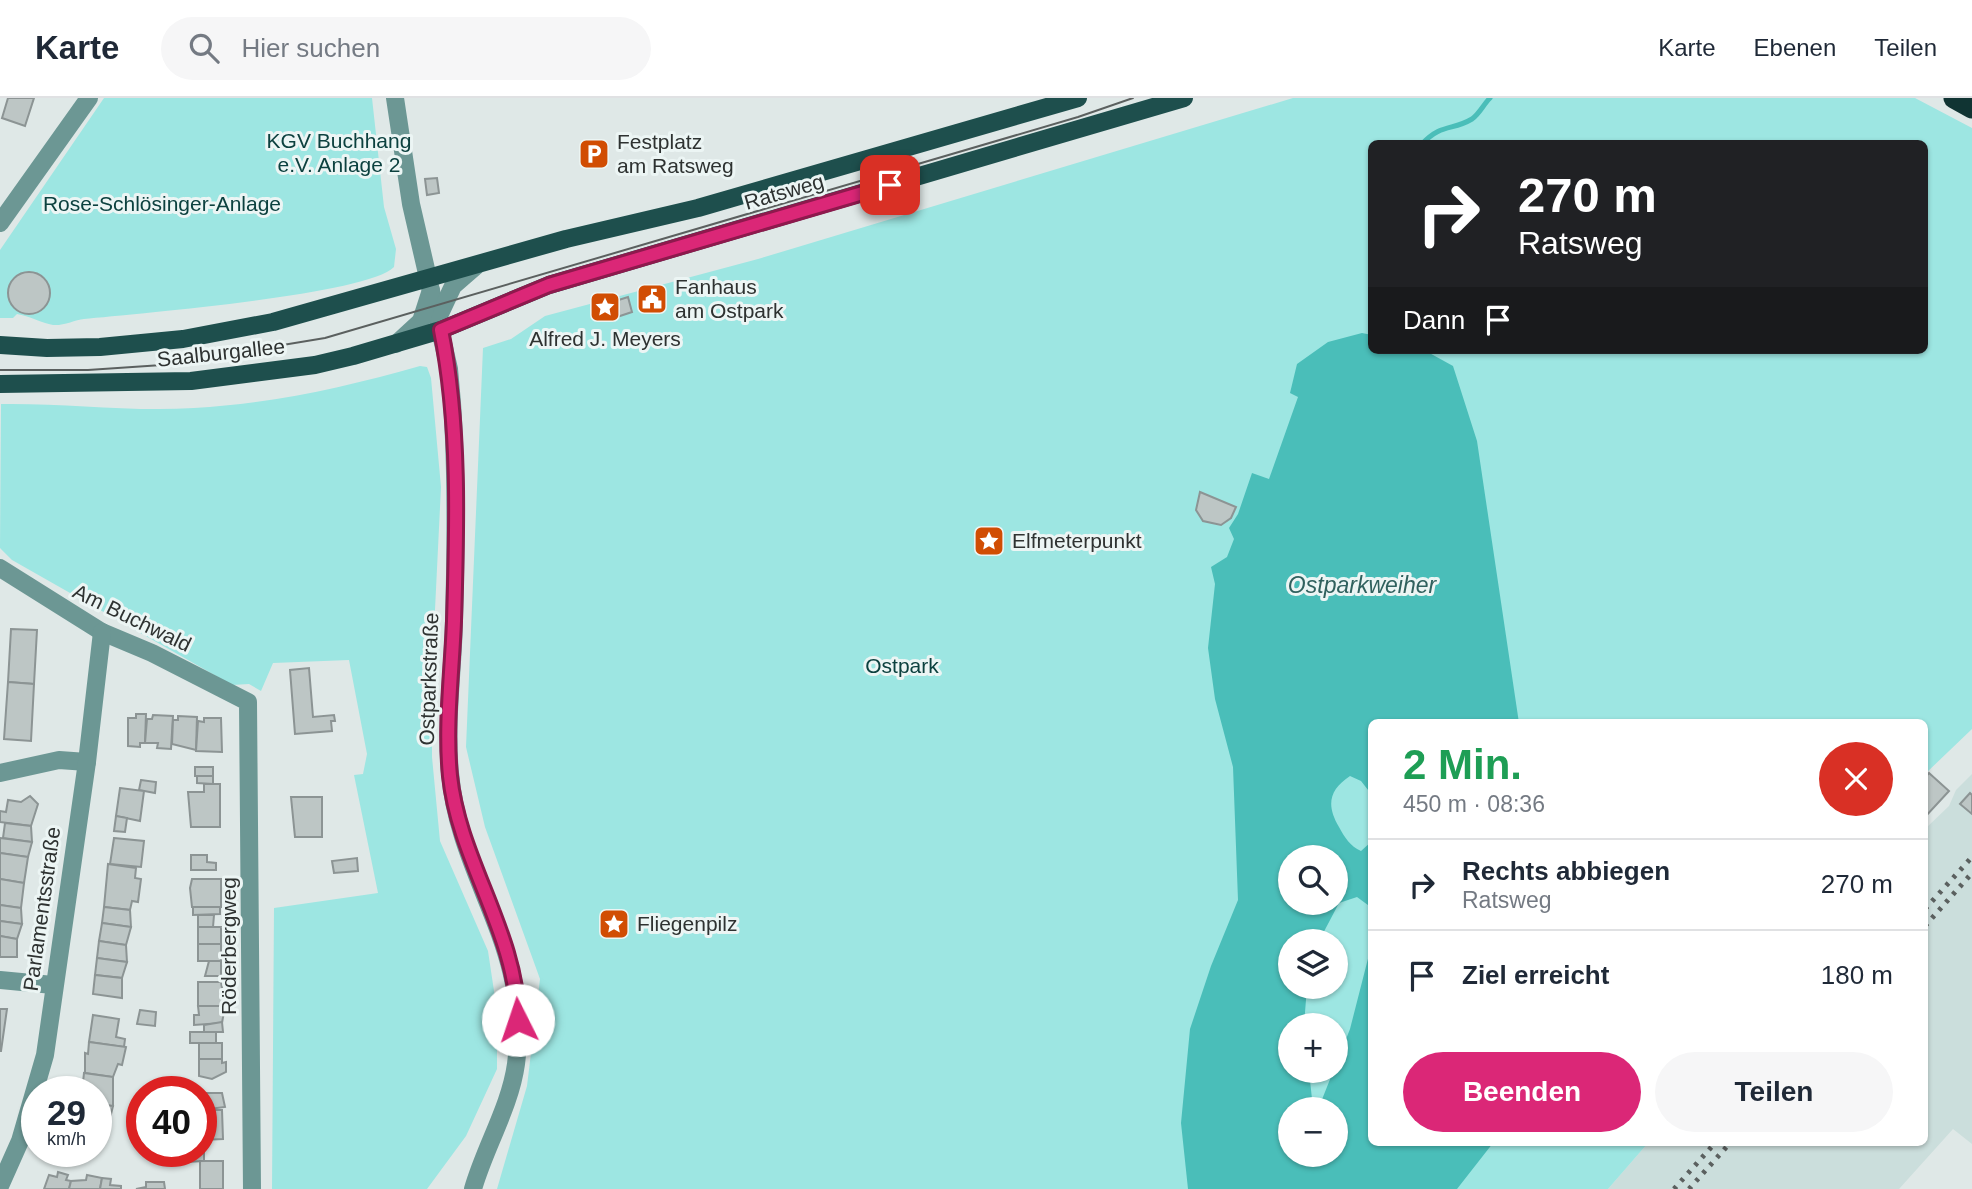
<!DOCTYPE html>
<html lang="de">
<head>
<meta charset="utf-8">
<style>
  :root { --surface:#fff; --page:#f6f6f7; --text:#1f2937; --muted:#747a83; --line:#e0e1e3; --accent:#db2777 }
  body { margin:0; font-family:Helvetica,sans-serif; background:var(--page); color:var(--text); height:100vh; display:flex; flex-direction:column; font-size:26px; white-space:nowrap }
  * { box-sizing:border-box; margin:0 }
  p { font-size:23px; color:var(--muted) }
  .icon { flex:none; width:38px; height:38px; fill:none; stroke:currentColor; stroke-width:2; stroke-linecap:round; stroke-linejoin:round }
  .map { position:relative; flex:1; overflow:hidden }
  .side { position:absolute; left:1368px; top:621px; width:560px; height:427px; display:flex; flex-direction:column; background:var(--surface); border-radius:10px; box-shadow:0 2px 5px #0004 }
  .side>* { flex:none }
  .banner { position:absolute; left:1368px; top:42px; width:560px; height:214px; border-radius:10px; box-shadow:0 2px 5px #0004; background:#202124; color:#fff; overflow:hidden }
  .tools { position:absolute; left:1278px; top:747px; display:grid; gap:14px }
  .tools a { display:grid; place-items:center; width:70px; height:70px; border-radius:50%; background:var(--surface); box-shadow:0 2px 5px #0004; font-size:35px }
  .speed { position:absolute; left:21px; top:978px; display:flex; gap:14px; font-size:35px; font-weight:700; text-align:center }
  .speed>* { display:grid; place-content:center; width:91px; height:91px; border-radius:50%; background:var(--surface); box-shadow:0 2px 5px #0004; line-height:1 }
  .speed small { font-size:18px; font-weight:400 }
  .speed .limit { border:10px solid #d22; background:#fff; color:#111 }
  .pin { position:absolute; display:grid; place-items:center; width:60px; height:60px; color:#fff; margin:-30px; border-radius:14px; box-shadow:0 4px 10px #0006 }
  .me { position:absolute; width:77px; margin:-38px; rotate:356deg; stroke-linejoin:round; filter:drop-shadow(0 0 5px #0008) }
  .turn { display:flex; align-items:center; gap:24px; height:147px; padding:0 35px; font-size:32px }
  .turn .icon { width:91px; height:91px; stroke-width:2.5 }
  .turn b { display:block; font-size:49px; line-height:60px }
  .then { display:flex; align-items:center; height:66px; padding:0 35px; background:#0003; gap:14px; font-size:26px }
  .round { display:grid; place-items:center; flex:none; width:74px; height:74px; border-radius:37px; background:var(--page) }
  .overview { display:flex; align-items:center; justify-content:space-between; height:119px; padding:0 35px }
  h1 { font-size:42px; font-weight:700; line-height:52px; color:#1e9e55 }
  .primary-button { display:flex; gap:14px; margin-top:auto; padding:14px 35px }
  .primary-button a { flex:1; height:80px; border-radius:42px; background:var(--accent); color:#fff; font-size:28px; font-weight:700; line-height:80px; text-align:center }
  .primary-button a+a { background:var(--page); color:var(--text) }
  ul { padding:0; list-style:none }
  li { display:flex; align-items:center; gap:21px; height:91px; padding:0 35px; border-top:2px solid var(--line) }
  li div { flex:1 }
  li b { display:block; font-size:26px }
  li em { font-style:normal }
  header { display:flex; align-items:center; gap:42px; box-sizing:border-box; height:98px; padding:0 35px; background:var(--surface); border-bottom:2px solid var(--line) }
  header strong { font-size:33px }
  nav { display:flex; gap:38px; margin-inline-start:auto; font-size:24px }
  .search { width:490px; height:63px; background:var(--page); display:flex; align-items:center; gap:18px; box-sizing:border-box; padding:0 24px; border-radius:38px; color:var(--muted); font-size:26px }
  .map>svg:first-child { display:block }
  .built { fill:#cbdedc }
  .green { fill:#9de6e2; fill-rule:evenodd }
  .water { fill:#4abeb9; fill-rule:evenodd }
  .lines { fill:none; stroke-linecap:round; stroke-linejoin:round }
  .stream { stroke:#4abeb9; stroke-width:5 }
  .building { fill:#bdc6c5; stroke:#8c9494; stroke-width:2 }
  .minor { stroke:#6c9794; stroke-width:18 }
  .major { stroke:#1e4f4d; stroke-width:18 }
  .highway { stroke:#103433; stroke-width:21 }
  .tram { stroke:#5b605f; stroke-width:2 }
  .rail { stroke:#5b605f; stroke-width:5; stroke-dasharray:3.5 7; stroke-linecap:butt }
  .route-casing { stroke:#8e194d; stroke-width:18 }
  .route { stroke:#db2777; stroke-width:12 }
  .labels { text-anchor:middle; stroke-width:6; stroke-linejoin:round; paint-order:stroke }
  .park-label { font-size:21px; fill:#0c413f; stroke:#ecf5f4 }
  .poi-label { font-size:21px; fill:#2e3231; stroke:#ecf5f4; text-anchor:start }
  .street-label { font-size:21px; fill:#2e3231; stroke:#ecf5f4 }
  .water-label { font-size:23px; font-style:italic; fill:#30615e; stroke:#ecf5f4 }
</style>
</head>
<body>
<header>
<strong>Karte</strong>
<div class="search"><svg class="icon" aria-label="search" viewBox="0 0 24 24"><circle cx="10" cy="10" r="6"/><path d="M15 15l6 6"/></svg>Hier suchen</div>
<nav><a>Karte</a><a>Ebenen</a><a>Teilen</a></nav>
</header>
<div class="map">
<svg width="1972" height="1091" viewBox="0 0 1972 1091">
  <rect width="100%" height="100%" fill="#dfe8e7"/>
  <polygon class="built" points="1972,676 1972,1046 1953,1031 1899,1091 1608,1091 1648,1045 1925,1045 1925,731 1949,708 1956,692"/>
  <g class="green">
    <path d="M104,0H372L384,109L396,151L394,169C367,197 134,216 84,221C75,222 63,228 53,227C42,225 29,218 17,216L13,220H0V152Z"/>
    <path d="M1293,0H1915L1972,30V631L1925,676V625H1372V1045H1648L1608,1091H497L527,988L540,881L485,729L466,649L483,250L511,241L545,218L758,161ZM1372,46H1925V252H1372ZM1290,760H1335V805H1290ZM1290,844H1335V889H1290ZM1290,928H1335V973H1290ZM1290,1012H1335V1057H1290Z"/>
    <path d="M420,268L427,269L431,280L441,389L432,573V659L440,743L488,853L497,913V971L466,1038L427,1091H272L274,810L378,795L354,677L363,676L367,656L349,562L273,565L261,593L249,586L232,587L12,462L0,450L1,306C65,305 130,314 194,310C271,306 346,289 420,268Z"/>
  </g>
  <path class="water" d="M1362,235L1372,237V252H1424L1453,268L1477,343L1519,625H1372V697L1361,683L1350,678C1329,692 1326,707 1339,729C1345,740 1350,748 1361,753L1372,743V810L1357,799L1339,805L1319,843L1290,844V889H1307L1304,927L1290,928V973H1309L1312,1001L1321,1004L1350,931L1372,845V1045H1493L1457,1091H1188L1181,1025L1190,931L1211,868L1238,802L1233,669L1215,601L1208,550L1215,486L1211,469L1227,459L1234,441L1229,430L1238,416L1252,375L1269,381L1298,299L1290,295L1297,266L1328,244ZM1290,760H1335V805H1290ZM1290,1012H1335V1057H1290Z"/>
  <g class="lines">
    <path class="stream" d="M1422,46C1442,25 1452,33 1472,21C1480,15 1483,7 1490,0"/>
  </g>
  <g class="building">
    <polygon points="8,0 34,0 25,28 2,20"/>
    <polygon points="437,80 439,95 427,97 425,81"/>
    <circle cx="29" cy="195" r="21"/>
    <polygon points="659,191 664,205 644,211 640,197"/>
    <polygon points="628,199 632,214 611,221 606,206"/>
    <polygon points="1200,394 1236,409 1231,420 1221,427 1203,423 1196,412"/>
    <polygon points="11,531 37,532 34,586 8,584"/>
    <polygon points="309,570 313,619 334,617 335,623 331,623 332,633 295,636 290,572"/>
    <polygon points="8,584 34,586 31,643 4,641"/>
    <polygon points="136,616 146,616 145,645 140,645 140,649 128,648 128,620 136,620"/>
    <polygon points="153,617 173,618 171,651 157,650 158,645 145,645 147,621 152,621"/>
    <polygon points="178,618 197,619 196,652 172,646 173,622 178,622"/>
    <polygon points="204,620 221,620 222,654 196,653 198,623 204,624"/>
    <rect x="195" y="669" width="18" height="9"/>
    <polygon points="1929,675 1949,693 1925,719 1925,680"/>
    <polygon points="197,678 213,678 213,686 197,685"/>
    <polygon points="141,682 156,684 155,695 139,692"/>
    <polygon points="204,686 220,686 220,729 191,729 188,694 204,694"/>
    <polygon points="120,690 144,693 140,723 116,718"/>
    <polygon points="1970,695 1972,697 1972,716 1960,706"/>
    <polygon points="30,698 38,706 31,728 0,724 0,713 6,714 8,702 21,704"/>
    <polygon points="291,699 322,699 322,739 295,739"/>
    <polygon points="116,718 127,720 125,734 114,733"/>
    <polygon points="5,725 31,728 32,744 3,740"/>
    <polygon points="0,740 32,744 28,759 0,755"/>
    <polygon points="114,740 144,743 141,769 110,766"/>
    <polygon points="0,755 28,759 24,785 0,781"/>
    <polygon points="191,757 207,757 207,764 216,765 216,772 191,772"/>
    <polygon points="357,760 358,773 334,775 332,763"/>
    <polygon points="108,766 136,770 135,780 141,781 138,804 132,803 130,812 104,809"/>
    <polygon points="0,781 24,785 21,810 0,807"/>
    <polygon points="192,781 221,781 221,809 192,809 190,790"/>
    <polygon points="0,807 21,810 22,826 0,823"/>
    <polygon points="104,809 130,812 131,829 102,825"/>
    <polygon points="193,809 220,809 220,816 193,817"/>
    <polygon points="198,817 214,817 213,829 198,829"/>
    <polygon points="0,823 22,826 17,841 0,838"/>
    <polygon points="102,825 131,829 126,847 99,843"/>
    <rect x="198" y="829" width="23" height="17"/>
    <polygon points="0,838 17,841 17,859 0,859"/>
    <polygon points="99,843 126,847 127,864 97,860"/>
    <rect x="198" y="846" width="23" height="17"/>
    <polygon points="97,860 127,864 122,880 95,877"/>
    <polygon points="209,863 221,863 221,878 205,878"/>
    <polygon points="95,877 122,880 122,900 93,896"/>
    <polygon points="198,884 221,884 225,908 198,908"/>
    <polygon points="198,908 225,908 222,925 194,927 194,917 199,917"/>
    <polygon points="0,911 7,911 1,953 0,953"/>
    <polygon points="140,912 156,914 155,928 137,926"/>
    <polygon points="93,917 119,921 116,939 125,941 124,949 89,944"/>
    <polygon points="222,924 223,934 204,934 204,927"/>
    <rect x="190" y="934" width="26" height="11"/>
    <polygon points="89,944 126,949 122,967 118,966 113,979 85,975 85,955 88,956"/>
    <rect x="199" y="945" width="23" height="16"/>
    <polygon points="199,961 222,961 222,965 226,964 226,974 212,981 199,978"/>
    <polygon points="84,975 113,979 113,1008 96,1006 96,994 82,994"/>
    <polygon points="201,995 222,995 225,1009 201,1012"/>
    <polygon points="96,1006 113,1008 105,1040 96,1038"/>
    <polygon points="201,1012 222,1012 223,1041 201,1042"/>
    <polygon points="186,1055 204,1055 204,1063 186,1064"/>
    <rect x="200" y="1063" width="23" height="28"/>
    <polygon points="58,1074 68,1077 66,1082 71,1083 69,1091 44,1091 49,1077 57,1079"/>
    <polygon points="87,1077 102,1080 100,1091 69,1091 71,1083 86,1082"/>
    <polygon points="102,1080 111,1081 110,1087 121,1088 121,1091 100,1091"/>
    <polygon points="146,1084 164,1084 165,1091 136,1091 146,1089"/>
  </g>
  <g class="lines">
    <g class="minor">
      <path d="M395,0L411,106L449,271L452,305C457,376 456,450 454,522C453,573 445,624 450,675C459,782 533,850 516,966C510,1009 485,1049 473,1091"/>
      <polyline points="0,125 89,0"/>
      <polyline points="438,220 453,188 476,168"/>
      <polyline points="396,246 421,223 431,192"/>
      <polyline points="0,470 102,534 152,555 248,604 252,1091"/>
      <polyline points="0,675 59,662 87,664"/>
      <polyline points="0,882 53,887"/>
      <polyline points="0,1088 20,1043 45,957 87,664 102,534"/>
    </g>
    <g class="major">
      <polyline points="0,247 47,250 100,249 183,241 273,224 566,141 698,110 1078,0"/>
      <polyline points="0,286 191,283 315,267 353,258 441,232 549,187 1184,0"/>
    </g>
    <polyline class="highway" points="1954,0 1972,10"/>
    <polyline class="tram" points="0,272 88,272 162,267 325,240 1078,19 1133,0"/>
    <g class="rail">
      <polyline points="1925,811 1972,759"/>
      <polyline points="1925,828 1972,775"/>
      <polyline points="1674,1091 1715,1045"/>
      <polyline points="1689,1091 1730,1045"/>
    </g>
  </g>
  <g class="lines">
    <g class="route-casing">
      <path id="route" d="M518,922C517,835 459,763 450,678C445,627 452,574 454,523C457,427 460,327 441,232L549,187L890,87"/>
    </g>
    <use href="#route" class="route"/>
  </g>
  <defs>
    <g id="parking-square" transform="scale(1.575)"><rect x="-9" y="-9" width="18" height="18" rx="4" fill="#d14d03" stroke="#ecf5f4"/><path d="M-3.5-5.5H1a3.5 3.5 0 0 1 0 7H-1V5.5H-3.5ZM-1-3.4V-.6H.8a1.4 1.4 0 0 0 0-2.8Z" fill="#fff"/></g>
    <g id="civic-square" transform="scale(1.575)"><rect x="-9" y="-9" width="18" height="18" rx="4" fill="#d14d03" stroke="#ecf5f4"/><path d="M-.6-6.5H3V-4.5H.6V-3L4-1V1h2V6H-6V1h2V-1L-.6-3ZM-1.2 2.5V6h2.4V2.5Z" fill="#fff"/></g>
    <g id="sight-square" transform="scale(1.575)"><rect x="-9" y="-9" width="18" height="18" rx="4" fill="#d14d03" stroke="#ecf5f4"/><path d="M0-6L1.8-2.2L6-1.7L2.9 1.2L3.7 5.4L0 3.3L-3.7 5.4L-2.9 1.2L-6-1.7L-1.8-2.2Z" fill="#fff"/></g>
  </defs>
  <g fill-rule="evenodd">
    <use href="#parking-square" x="594" y="56"/>
    <use href="#civic-square" x="652" y="201"/>
    <use href="#sight-square" x="605" y="209"/>
    <use href="#sight-square" x="989" y="443"/>
    <use href="#sight-square" x="614" y="826"/>
  </g>
  <g class="labels">
    <g class="park-label">
      <text x="339" y="50">KGV Buchhang<tspan x="339" dy="24">e.V. Anlage 2</tspan></text>
      <text x="162" y="113">Rose-Schlösinger-Anlage</text>
      <text x="902" y="575">Ostpark</text>
    </g>
    <g class="poi-label">
      <text x="617" y="51">Festplatz<tspan x="617" dy="24">am Ratsweg</tspan></text>
      <text x="675" y="196">Fanhaus<tspan x="675" dy="24">am Ostpark</tspan></text>
      <text x="605" y="248" text-anchor="middle">Alfred J. Meyers</text>
      <text x="1012" y="450">Elfmeterpunkt</text>
      <text x="637" y="833">Fliegenpilz</text>
    </g>
    <g class="street-label">
      <text transform="translate(784 94) rotate(-16)" y="7">Ratsweg</text>
      <text transform="translate(221 255) rotate(-6)" y="7">Saalburgallee</text>
      <text transform="translate(132 520) rotate(26)" y="7">Am Buchwald</text>
      <text transform="translate(429 581) rotate(-88)" y="7">Ostparkstraße</text>
      <text transform="translate(42 811) rotate(-82)" y="7">Parlamentsstraße</text>
      <text transform="translate(229 848) rotate(-90)" y="7">Röderbergweg</text>
    </g>
    <g class="water-label">
      <text x="1362" y="495">Ostparkweiher</text>
    </g>
  </g>
</svg>
<div class="tools">
<a><svg class="icon" aria-label="search" viewBox="0 0 24 24"><circle cx="10" cy="10" r="6"/><path d="M15 15l6 6"/></svg></a>
<a><svg class="icon" aria-label="layers" viewBox="0 0 24 24"><path d="M12 4l9 5-9 5-9-5zM3 14l9 5 9-5"/></svg></a>
<a>+</a>
<a>−</a>
</div>
<div class="speed"><div>29<small>km/h</small></div><div class="limit">40</div></div>
<div class="pin" style="left:890px;top:87px;background:#d93025"><svg class="icon" aria-label="arrive" viewBox="0 0 24 24"><path d="M6 21V4h12l-3 4 3 4H6"/></svg></div>
<svg class="me" style="left:518px;top:922px" viewBox="-20 -20 40 40"><circle r="19" fill="#fff"/><path d="M0-13L10 11 0 6-10 11z" fill="#db2777"/></svg>
<div class="banner">
<div class="turn"><svg class="icon" aria-label="right" viewBox="0 0 24 24"><path d="M7 20v-9h11M14 6l5 5-5 5"/></svg><div><b>270 m</b>Ratsweg</div></div>
<div class="then">Dann<svg class="icon" aria-label="arrive" viewBox="0 0 24 24"><path d="M6 21V4h12l-3 4 3 4H6"/></svg></div>
</div>
<section class="side">
<div class="overview"><div><h1>2 Min.</h1><p>450 m · 08:36</p></div><a class="round" style="background:#d93025;color:#fff"><svg class="icon" aria-label="close" viewBox="0 0 24 24"><path d="M6 6l12 12M18 6L6 18"/></svg></a></div>
<ul>
<li><svg class="icon" aria-label="right" viewBox="0 0 24 24"><path d="M7 20v-9h11M14 6l5 5-5 5"/></svg><div><b>Rechts abbiegen</b><p>Ratsweg</p></div><em>270 m</em></li>
<li><svg class="icon" aria-label="arrive" viewBox="0 0 24 24"><path d="M6 21V4h12l-3 4 3 4H6"/></svg><div><b>Ziel erreicht</b></div><em>180 m</em></li>
</ul>
<div class="primary-button"><a>Beenden</a><a>Teilen</a></div>
</section>
</div>
</body>
</html>
